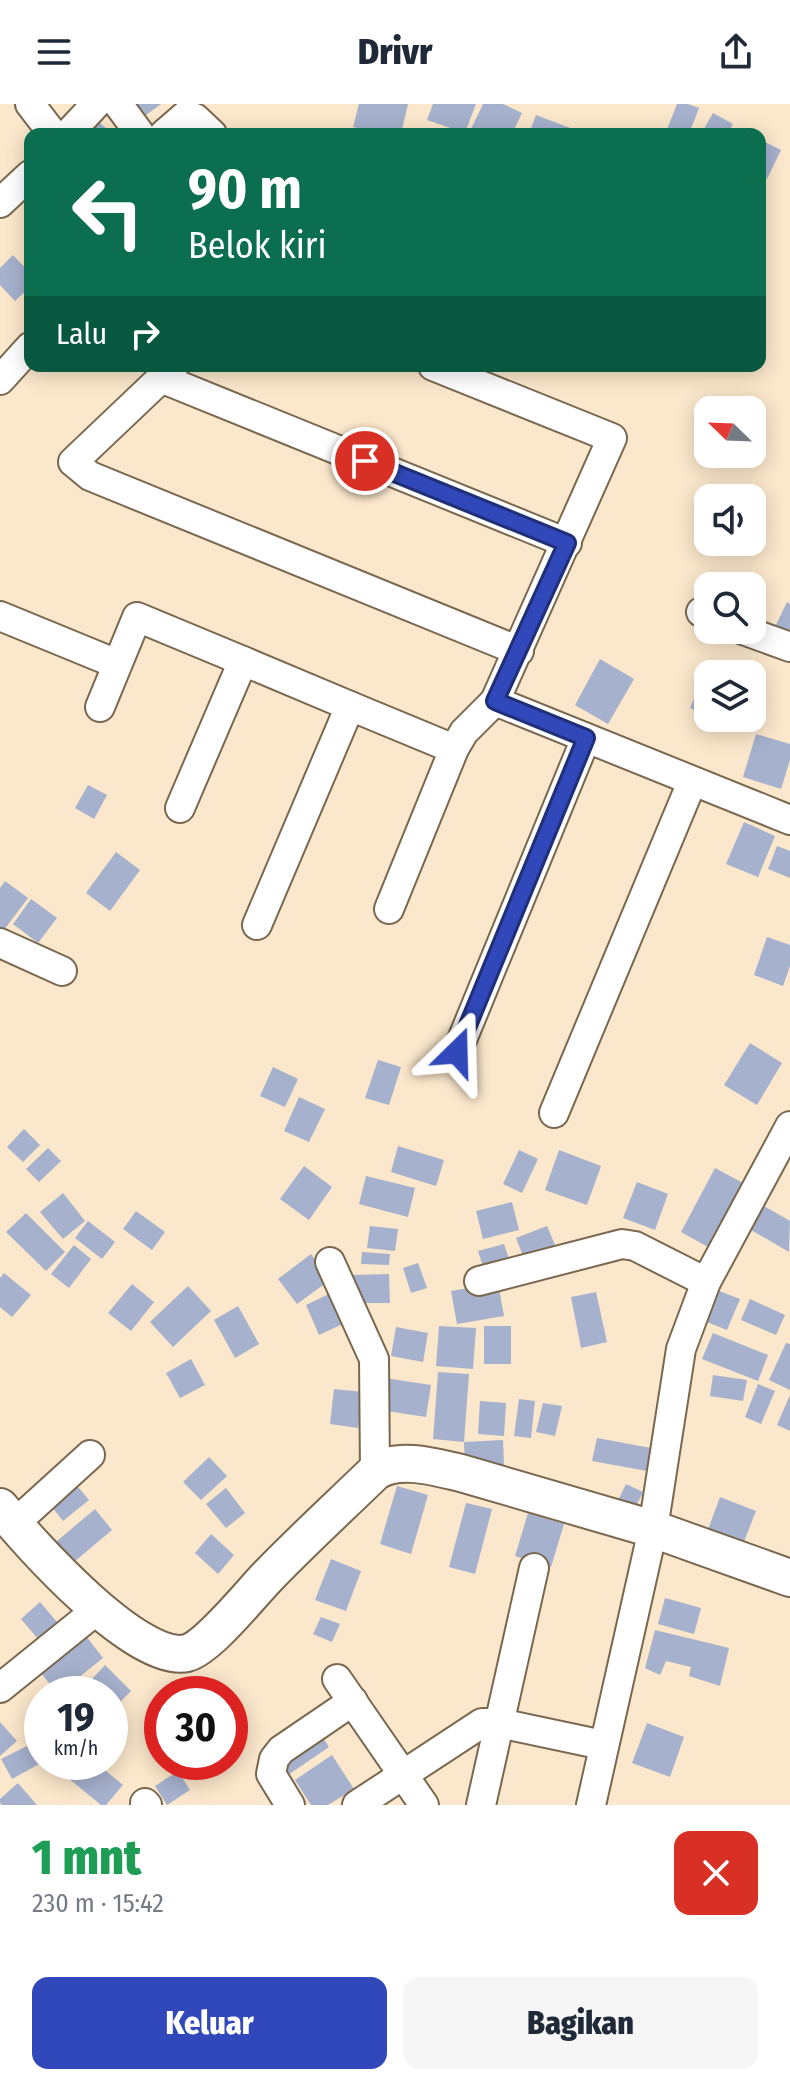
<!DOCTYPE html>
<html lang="id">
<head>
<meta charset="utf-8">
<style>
  :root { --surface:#fff; --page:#f6f6f7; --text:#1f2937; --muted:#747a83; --accent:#3048b9 }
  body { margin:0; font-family:"Fira Sans Condensed",sans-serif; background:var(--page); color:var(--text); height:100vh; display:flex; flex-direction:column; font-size:30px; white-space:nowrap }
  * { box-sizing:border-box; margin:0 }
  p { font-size:26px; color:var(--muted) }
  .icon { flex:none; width:44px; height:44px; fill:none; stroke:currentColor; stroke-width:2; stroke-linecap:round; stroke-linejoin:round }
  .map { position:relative; height:1701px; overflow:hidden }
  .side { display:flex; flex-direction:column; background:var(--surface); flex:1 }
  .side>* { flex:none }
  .hud { position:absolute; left:24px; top:24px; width:742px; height:244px; border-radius:16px; box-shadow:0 4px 20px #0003; background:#0b6e4f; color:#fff; overflow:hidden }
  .needle { width:52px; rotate:293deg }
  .controls { position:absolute; left:694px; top:292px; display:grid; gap:16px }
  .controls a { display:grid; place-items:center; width:72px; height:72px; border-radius:16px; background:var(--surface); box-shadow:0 4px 20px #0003; font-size:40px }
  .speed { position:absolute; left:24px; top:1572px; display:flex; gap:16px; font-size:40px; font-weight:700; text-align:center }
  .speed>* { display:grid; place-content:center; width:104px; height:104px; border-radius:50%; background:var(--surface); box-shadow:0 4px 20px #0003; line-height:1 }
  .speed small { font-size:20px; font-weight:400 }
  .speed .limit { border:12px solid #d22; background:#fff; color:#111 }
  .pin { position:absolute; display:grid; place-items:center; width:68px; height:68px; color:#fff; margin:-34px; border:4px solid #fff; border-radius:50%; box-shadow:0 2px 8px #0007 }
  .me { position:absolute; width:88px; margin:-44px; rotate:22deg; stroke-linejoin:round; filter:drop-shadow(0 0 6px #0008) }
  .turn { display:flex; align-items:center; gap:28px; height:168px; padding:0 32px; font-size:36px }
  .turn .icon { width:104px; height:104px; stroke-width:2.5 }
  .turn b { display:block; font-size:56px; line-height:68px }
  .then { display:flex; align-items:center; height:76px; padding:0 32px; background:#0003; gap:16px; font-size:30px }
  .round { display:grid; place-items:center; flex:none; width:84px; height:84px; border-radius:16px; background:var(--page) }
  .summary { display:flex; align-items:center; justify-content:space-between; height:136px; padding:0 32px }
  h1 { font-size:48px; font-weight:800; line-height:60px; color:#1e9e55 }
  .primary-button { display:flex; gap:16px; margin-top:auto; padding:16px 32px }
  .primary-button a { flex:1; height:92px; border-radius:16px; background:var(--accent); color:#fff; font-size:32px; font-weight:800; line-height:92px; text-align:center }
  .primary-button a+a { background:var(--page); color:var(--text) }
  header { display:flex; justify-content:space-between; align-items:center; height:104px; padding:0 32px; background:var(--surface); font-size:36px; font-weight:800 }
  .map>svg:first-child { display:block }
  .building { fill:#a6b1cd }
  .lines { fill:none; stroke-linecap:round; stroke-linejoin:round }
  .minor-casing { stroke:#79684f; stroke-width:32 }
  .tertiary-casing { stroke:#79684f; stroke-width:40 }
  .minor { stroke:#fff; stroke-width:28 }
  .tertiary { stroke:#fff; stroke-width:36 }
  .route-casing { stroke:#1f2f78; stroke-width:20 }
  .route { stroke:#3048b9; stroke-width:14 }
</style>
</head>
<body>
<header><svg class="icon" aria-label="menu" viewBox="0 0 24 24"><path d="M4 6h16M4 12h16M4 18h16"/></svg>Drivr<svg class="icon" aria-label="share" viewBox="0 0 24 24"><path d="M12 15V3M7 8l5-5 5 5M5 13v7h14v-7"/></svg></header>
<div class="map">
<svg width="790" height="1701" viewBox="0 0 790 1701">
  <rect width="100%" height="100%" fill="#fbe7cb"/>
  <g class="building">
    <polygon points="131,0 161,0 142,14"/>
    <polygon points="359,0 408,0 401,30 380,30 353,23"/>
    <polygon points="433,0 476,0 465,29 427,16"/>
    <polygon points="483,0 503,0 522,9 512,30 477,30 470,27"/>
    <polygon points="677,0 688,0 699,4 689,30 666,28"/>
    <polygon points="713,9 733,20 728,30 701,30"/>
    <polygon points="536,11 586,30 529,30"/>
    <polygon points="95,14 112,30 81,30"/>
    <polygon points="761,36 781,46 767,75 760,72"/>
    <polygon points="13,151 30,169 30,183 15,197 0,181 0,164"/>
    <polygon points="787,498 790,500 790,532 774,525"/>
    <polygon points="600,555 634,575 608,620 575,601"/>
    <polygon points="709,560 732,570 708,570 708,612 690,604"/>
    <polygon points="712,614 738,614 734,624"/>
    <polygon points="756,630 790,640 790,656 781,685 743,673"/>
    <polygon points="88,681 107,691 94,715 75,704"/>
    <polygon points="744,718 775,732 758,773 726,760"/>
    <polygon points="777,742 790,747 790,774 768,765"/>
    <polygon points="116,748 140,766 110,807 86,789"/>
    <polygon points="5,777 28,794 4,826 0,823 0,784"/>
    <polygon points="31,795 57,814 38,839 13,820"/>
    <polygon points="767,833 790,841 790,862 783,882 754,871"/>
    <polygon points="750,939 782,959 757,1001 724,981"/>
    <polygon points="378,956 401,963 389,1001 365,994"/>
    <polygon points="273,963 298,975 285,1003 260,992"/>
    <polygon points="299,993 325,1005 309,1038 284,1027"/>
    <polygon points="24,1025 40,1041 23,1058 7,1043"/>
    <polygon points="398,1042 444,1056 436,1082 391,1068"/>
    <polygon points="48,1044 61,1057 39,1078 26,1065"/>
    <polygon points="519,1046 538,1055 522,1089 503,1080"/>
    <polygon points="559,1046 601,1062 587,1101 545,1086"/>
    <polygon points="304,1062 332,1083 309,1116 280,1095"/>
    <polygon points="715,1064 743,1079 708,1143 681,1128"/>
    <polygon points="366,1072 415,1084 408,1113 359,1100"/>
    <polygon points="637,1078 668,1090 655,1126 623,1114"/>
    <polygon points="63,1089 85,1117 63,1135 40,1108"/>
    <polygon points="512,1098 519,1126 483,1135 476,1107"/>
    <polygon points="764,1102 790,1117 789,1148 751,1126"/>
    <polygon points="136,1107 165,1128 152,1146 123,1125"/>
    <polygon points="26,1109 65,1148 46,1167 6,1128"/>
    <polygon points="88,1117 115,1138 102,1155 75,1134"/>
    <polygon points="370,1122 398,1125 395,1147 367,1144"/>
    <polygon points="547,1122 558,1148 526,1160 516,1134"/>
    <polygon points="504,1140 512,1164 486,1172 478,1147"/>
    <polygon points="74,1141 91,1155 69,1184 51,1170"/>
    <polygon points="362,1148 390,1150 389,1161 361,1160"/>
    <polygon points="311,1150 330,1176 297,1200 278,1175"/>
    <polygon points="418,1159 427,1184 411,1189 403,1164"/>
    <polygon points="4,1169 31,1191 12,1213 0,1203 0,1174"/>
    <polygon points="389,1170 390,1199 351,1199 351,1171"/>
    <polygon points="498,1179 504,1212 457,1220 451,1187"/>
    <polygon points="132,1180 154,1198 131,1227 108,1209"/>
    <polygon points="188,1182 211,1207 173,1243 150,1218"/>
    <polygon points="714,1185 740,1195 727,1226 702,1216"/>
    <polygon points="333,1188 347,1218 319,1231 306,1201"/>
    <polygon points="596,1188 607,1238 581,1244 571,1193"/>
    <polygon points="750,1195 785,1211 776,1231 741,1216"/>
    <polygon points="238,1202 259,1240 235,1254 214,1216"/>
    <polygon points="439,1222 476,1224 473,1265 436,1262"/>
    <rect x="484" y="1222" width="27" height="38"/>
    <polygon points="396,1223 428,1229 423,1258 391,1252"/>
    <polygon points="713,1229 768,1251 758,1277 702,1255"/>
    <polygon points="786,1239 790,1240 790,1286 769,1276"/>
    <polygon points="191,1255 205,1281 180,1294 166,1269"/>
    <polygon points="438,1268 469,1270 464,1338 433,1335"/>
    <polygon points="713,1271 747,1276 743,1297 710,1292"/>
    <polygon points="385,1274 431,1281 426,1313 380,1306"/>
    <polygon points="758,1280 775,1287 761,1320 745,1313"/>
    <polygon points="334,1285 363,1288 358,1324 330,1320"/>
    <polygon points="790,1291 790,1327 777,1321"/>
    <polygon points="519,1295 535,1297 531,1334 514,1332"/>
    <polygon points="480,1297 506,1299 504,1332 478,1330"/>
    <polygon points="543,1299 562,1302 555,1332 536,1328"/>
    <polygon points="597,1334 651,1344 647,1367 592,1357"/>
    <polygon points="503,1336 504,1363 465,1365 464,1338"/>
    <polygon points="209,1353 227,1372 201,1396 183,1378"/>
    <polygon points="73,1377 89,1396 63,1417 48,1398"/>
    <polygon points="626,1380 643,1388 631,1413 614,1405"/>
    <polygon points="397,1382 428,1391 411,1450 380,1440"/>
    <polygon points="226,1384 245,1409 226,1424 206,1400"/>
    <polygon points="720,1393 756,1407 741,1445 706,1431"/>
    <polygon points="466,1399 492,1405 475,1470 449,1463"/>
    <polygon points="95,1405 112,1426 68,1463 51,1442"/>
    <polygon points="528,1409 564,1420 551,1463 515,1452"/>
    <polygon points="211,1430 234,1451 218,1470 195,1449"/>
    <polygon points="331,1455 361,1467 346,1507 315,1496"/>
    <polygon points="665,1494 701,1504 694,1530 658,1520"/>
    <polygon points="40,1498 63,1525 44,1542 21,1515"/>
    <polygon points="321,1513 340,1520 332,1538 313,1530"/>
    <polygon points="655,1526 729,1544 720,1582 689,1572 691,1563 666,1557 660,1571 645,1564"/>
    <polygon points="86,1532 103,1554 58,1590 40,1568"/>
    <polygon points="105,1561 131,1587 117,1601 110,1594 110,1590 105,1590 91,1576"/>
    <polygon points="84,1578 96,1590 73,1590"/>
    <polygon points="0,1618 17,1637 0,1652"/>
    <polygon points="647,1619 684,1633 670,1673 632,1659"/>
    <polygon points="322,1632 329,1643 288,1671 280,1659"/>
    <polygon points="31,1640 41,1659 12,1675 1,1655"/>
    <polygon points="332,1651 354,1685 328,1701 311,1701 295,1676"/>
    <polygon points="81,1658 95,1658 123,1681 106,1701 101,1701 68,1674"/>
    <polygon points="178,1667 190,1686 167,1701 155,1682"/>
    <polygon points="18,1679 37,1701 2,1701 0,1699 0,1695"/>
  </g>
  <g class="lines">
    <g class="minor-casing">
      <g id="minor">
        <polyline points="30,0 53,30"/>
        <polyline points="118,0 140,30"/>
        <polyline points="68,30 96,0"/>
        <polyline points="164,30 186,11 195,14 212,30"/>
        <polyline points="0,99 30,71"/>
        <polyline points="174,262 73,358 90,372 519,547"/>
        <polyline points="433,262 612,334 495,597 790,716"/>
        <polyline points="163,275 567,439"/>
        <polyline points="0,276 30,243"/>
        <polyline points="701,508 708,511"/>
        <polyline points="0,512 117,560"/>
        <polyline points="743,526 790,543"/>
        <polyline points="100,603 137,513 243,557"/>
        <polyline points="180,704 243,557 350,602"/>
        <polyline points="389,805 454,645 464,628 495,597"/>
        <polyline points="257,821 350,602 454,645"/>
        <polyline points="0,839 62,867"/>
        <polyline points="457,948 586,634"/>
        <polyline points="554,1009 692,678"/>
        <polyline points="330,1158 374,1255 375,1368"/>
        <polyline points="479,1177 622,1140 635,1142 706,1178"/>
        <polyline points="14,1420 90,1351"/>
        <polyline points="337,1575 424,1701"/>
        <polyline points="0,1584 98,1505"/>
        <polyline points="145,1699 147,1701"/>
        <polyline points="290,1701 271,1670 274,1655 281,1646 353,1597"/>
        <polyline points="357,1701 482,1619 499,1619 603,1641"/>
        <polyline points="481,1701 534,1464"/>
        <polyline points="591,1701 653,1425 681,1245 706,1178 790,1022"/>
      </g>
    </g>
    <g class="tertiary-casing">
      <path id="tertiary" d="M0,1403C29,1439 138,1561 187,1549C209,1543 252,1488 270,1470C304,1435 340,1402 375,1368C398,1352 435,1363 461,1369L653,1425L790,1474"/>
    </g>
    <use href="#minor" class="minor"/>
    <use href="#tertiary" class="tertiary"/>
  </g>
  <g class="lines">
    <g class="route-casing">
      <polyline id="route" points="365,357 567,439 495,597 586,634 457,948"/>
    </g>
    <use href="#route" class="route"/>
  </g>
</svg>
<div class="controls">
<a><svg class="needle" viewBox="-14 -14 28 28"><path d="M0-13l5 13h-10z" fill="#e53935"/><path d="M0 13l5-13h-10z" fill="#747a83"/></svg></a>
<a><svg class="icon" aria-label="sound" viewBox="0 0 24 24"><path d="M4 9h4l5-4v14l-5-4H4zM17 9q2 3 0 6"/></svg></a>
<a><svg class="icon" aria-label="search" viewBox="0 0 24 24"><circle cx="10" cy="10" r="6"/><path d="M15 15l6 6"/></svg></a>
<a><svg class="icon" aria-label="layers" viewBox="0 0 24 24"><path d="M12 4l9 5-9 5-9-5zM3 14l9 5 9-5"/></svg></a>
</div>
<div class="speed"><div>19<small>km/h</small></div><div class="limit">30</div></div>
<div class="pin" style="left:365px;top:357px;background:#d93025"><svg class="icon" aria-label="arrive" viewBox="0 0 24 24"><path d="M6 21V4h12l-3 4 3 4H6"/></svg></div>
<svg class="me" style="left:457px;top:948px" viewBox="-20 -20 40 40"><path d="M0-17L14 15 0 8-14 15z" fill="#3048b9" stroke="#fff" stroke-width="4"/></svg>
<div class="hud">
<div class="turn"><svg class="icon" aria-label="left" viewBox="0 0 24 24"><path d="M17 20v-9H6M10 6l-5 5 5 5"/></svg><div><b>90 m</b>Belok kiri</div></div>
<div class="then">Lalu<svg class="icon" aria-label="right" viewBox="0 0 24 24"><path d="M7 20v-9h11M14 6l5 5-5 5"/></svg></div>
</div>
</div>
<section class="side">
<div class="summary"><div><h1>1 mnt</h1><p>230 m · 15:42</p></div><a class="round" style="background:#d93025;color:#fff"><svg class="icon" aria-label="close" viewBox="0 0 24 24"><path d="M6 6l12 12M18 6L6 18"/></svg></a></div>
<div class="primary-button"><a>Keluar</a><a>Bagikan</a></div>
</section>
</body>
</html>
